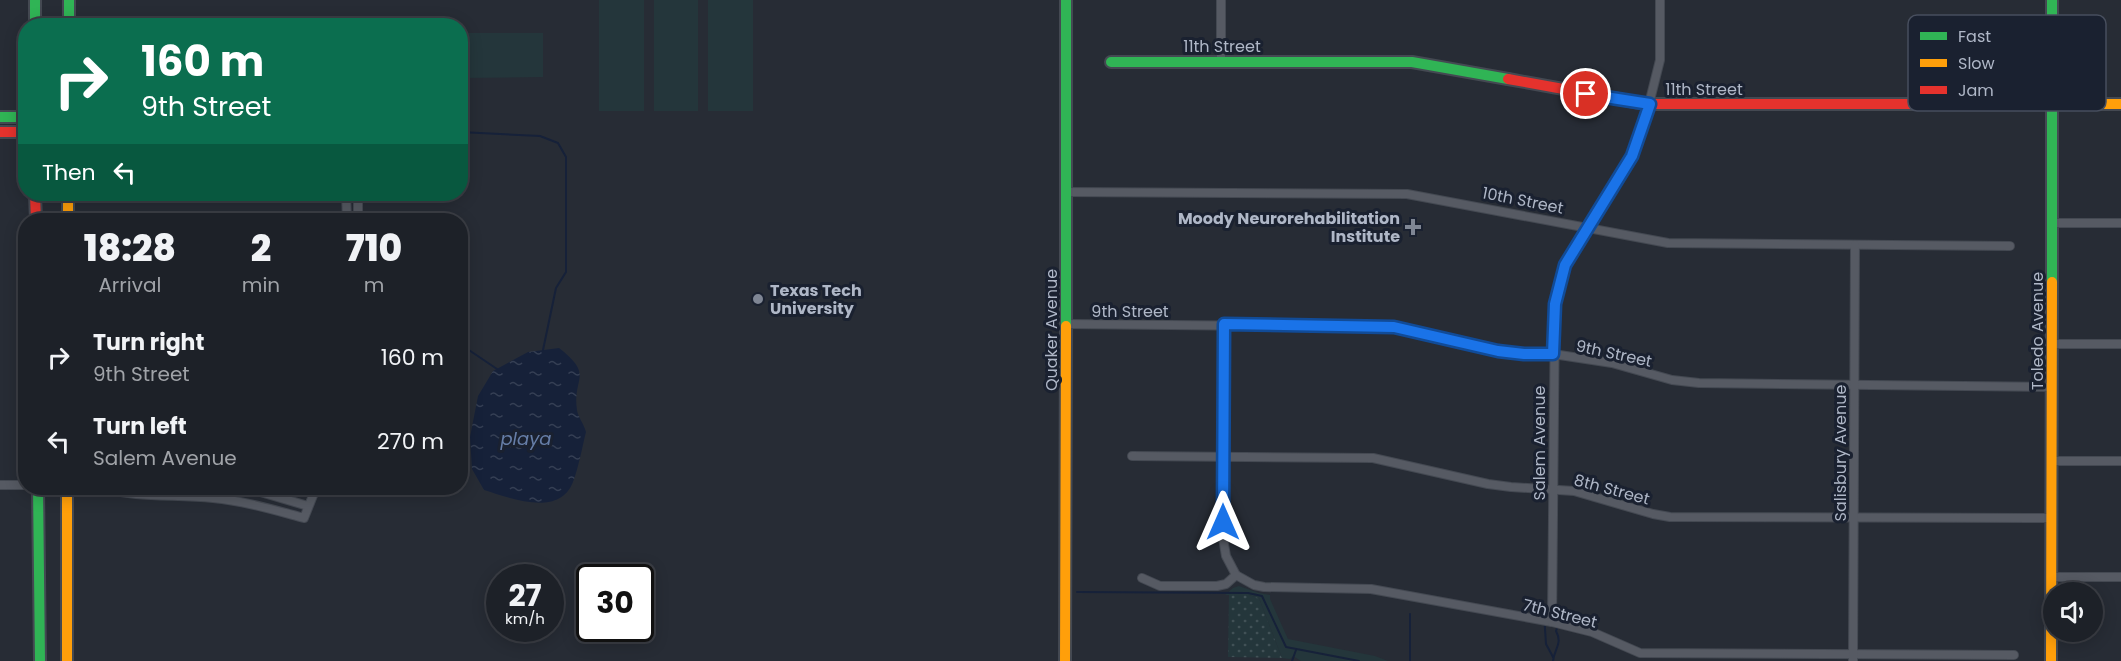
<!DOCTYPE html>
<html lang="en">
<head>
<meta charset="utf-8">
<style>
  :root { --surface:#1d2128; --page:#252930; --text:#f1f3f6; --muted:#a0a3a8; --line:#3b3e45 }
  body { margin:0; font-family:Poppins,sans-serif; background:var(--page); color:var(--text); height:100vh; display:flex; flex-direction:column; font-size:22px; white-space:nowrap }
  * { box-sizing:border-box; margin:0 }
  p { font-size:20px; color:var(--muted) }
  .icon { flex:none; width:33px; height:33px; fill:none; stroke:currentColor; stroke-width:2; stroke-linecap:round; stroke-linejoin:round }
  .map { position:relative; flex:1; overflow:hidden }
  .side { position:absolute; left:18px; top:213px; width:450px; height:282px; display:flex; flex-direction:column; background:var(--surface); border-radius:24px; box-shadow:0 3px 15px #0003,0 0 0 2px var(--line) }
  .side>* { flex:none }
  .hud { position:absolute; left:18px; top:18px; width:450px; height:183px; border-radius:24px; box-shadow:0 3px 15px #0003,0 0 0 2px var(--line); background:#0b6e4f; color:#fff; overflow:hidden }
  .buttons { position:absolute; left:2043px; top:582px; display:grid; gap:12px }
  .buttons a { display:grid; place-items:center; width:60px; height:60px; border-radius:50%; background:var(--surface); box-shadow:0 3px 15px #0003,0 0 0 2px var(--line); font-size:30px }
  .speed { position:absolute; left:486px; top:564px; display:flex; gap:12px; font-size:30px; font-weight:700; text-align:center }
  .speed>* { display:grid; place-content:center; width:78px; height:78px; border-radius:50%; background:var(--surface); box-shadow:0 3px 15px #0003,0 0 0 2px var(--line); line-height:1 }
  .speed small { font-size:15px; font-weight:400 }
  .speed .limit { border:3px solid #111; border-radius:9px; background:#fff; color:#111 }
  .pin { position:absolute; display:grid; place-items:center; width:51px; height:51px; color:#fff; margin:-26px; border:3px solid #fff; border-radius:50%; box-shadow:0 2px 6px #0007 }
  .me { position:absolute; width:66px; margin:-33px; rotate:0deg; stroke-linejoin:round; filter:drop-shadow(0 0 4px #0008) }
  .turn { display:flex; align-items:center; gap:21px; height:126px; padding:0 24px; font-size:27px }
  .turn .icon { width:78px; height:78px; stroke-width:2.5 }
  .turn b { display:block; font-size:42px; line-height:51px }
  .then { display:flex; align-items:center; height:57px; padding:0 24px; background:#0003; gap:12px; font-size:22px }
  .eta { display:flex; justify-content:space-evenly; align-items:center; height:102px; text-align:center }
  .eta b { font-size:36px; font-weight:800; line-height:42px }
  ul { padding:0; list-style:none }
  li { display:flex; align-items:center; gap:18px; height:84px; padding:0 24px }
  li div { flex:1 }
  li b { display:block; font-size:22px }
  li em { font-style:normal }
  .map>svg:first-child { display:block }
  .grass { fill:url(#grass-dots) }
  .park { fill:#24363b }
  .water { fill:url(#water-ripples) }
  .lines { fill:none; stroke-linecap:round; stroke-linejoin:round }
  .stream { stroke:#162139; stroke-width:2 }
  .street-casing { stroke:#444952; stroke-width:10 }
  .fast-casing { stroke:#444952; stroke-width:14 }
  .slow-casing { stroke:#444952; stroke-width:14 }
  .jam-casing { stroke:#444952; stroke-width:14 }
  .street { stroke:#565a63; stroke-width:8 }
  .fast { stroke:#30b455; stroke-width:10 }
  .slow { stroke:#ff9f0a; stroke-width:10 }
  .jam { stroke:#e5322d; stroke-width:10 }
  .route-casing { stroke:#114b97; stroke-width:15 }
  .route { stroke:#1a73e8; stroke-width:10 }
  .poi-dot { fill:#7f8694; stroke:#1a2130; stroke-width:2 }
  .labels { text-anchor:middle; stroke-width:6; stroke-linejoin:round; paint-order:stroke }
  .street-label { font-size:16px; fill:#afb7c7; stroke:#1a2130 }
  .poi-label { font-size:16px; font-weight:bold; fill:#afb7c7; stroke:#1a2130; text-anchor:end }
  .water-label { font-size:18px; font-style:italic; fill:#667ea8; stroke:#1a2130 }
  .key { fill:#1a2130; stroke:#474e5d; stroke-width:1.5 }
  .key-label { font-size:16px; fill:#afb7c7 }
</style>
</head>
<body>
<div class="map">
<svg width="2121" height="661" viewBox="0 0 2121 661">
  <defs>
    <pattern id="grass-dots" width="8" height="8" patternUnits="userSpaceOnUse" patternTransform="scale(1.5)"><rect width="8" height="8" fill="#24363b"/><path d="M2 2h.1M6 6h.1" fill="none" stroke="#415156" stroke-width="1.8" stroke-linecap="round"/></pattern>
    <pattern id="water-ripples" width="26" height="14" patternUnits="userSpaceOnUse" patternTransform="scale(1.5)"><rect width="26" height="14" fill="#162139"/><path d="M2 4q2-2 4 0t4 0M15 11q2-2 4 0t4 0" fill="none" stroke="#353f54"/></pattern>
  </defs>
  <rect width="100%" height="100%" fill="#272c35"/>
  <polygon class="grass" points="1229,595 1249,595 1259,598 1282,658 1228,657"/>
  <g class="park">
    <rect x="599" y="0" width="45" height="111"/>
    <rect x="654" y="0" width="44" height="111"/>
    <rect x="708" y="0" width="45" height="111"/>
    <polygon points="460,33 543,33 543,77 461,78"/>
    <polygon points="1239,586 1259,593 1270,595 1270,599 1288,639 1375,656 1388,661 1301,661 1293,656 1290,659 1282,658 1259,598 1249,595 1225,595 1233,588"/>
  </g>
  <path class="water" d="M559,348C595,376 572,377 577,410C578,417 584,424 586,432C582,448 579,466 573,482C559,518 510,498 484,490L472,469L470,437L478,396L493,371L528,352Z"/>
  <g class="lines">
    <g class="stream">
      <polyline points="460,132 540,136 558,143 566,157 566,272 556,288 543,350"/>
      <polyline points="460,344 497,369"/>
      <polyline points="1077,592 1248,593 1262,596 1286,647 1359,661"/>
      <polyline points="1544,614 1546,644 1553,657"/>
      <polyline points="1292,661 1296,650"/>
      <polyline points="1410,661 1410,614"/>
      <path d="M1553,661C1554,649 1563,644 1556,631L1561,617"/>
    </g>
    <g class="street-casing">
      <g id="street">
        <polyline points="1221,0 1221,61"/>
        <polyline points="1066,192 1407,194 1668,243 2010,246"/>
        <polyline points="346,194 347,220"/>
        <polyline points="358,220 358,194"/>
        <polyline points="2052,223 2121,223"/>
        <polyline points="1066,324 1394,327 1498,351 1524,354 1553,354 1612,363 1672,380 1699,383 2052,387"/>
        <polyline points="1224,324 1223,538 1226,556 1236,575"/>
        <polyline points="2052,344 2121,344"/>
        <polyline points="1132,456 1373,458 1488,484 1511,487 1574,491 1653,514 1670,517 2052,518"/>
        <polyline points="2052,461 2121,461"/>
        <polyline points="0,485 26,485"/>
        <path d="M101,488C137,498 176,494 213,498C244,501 274,510 304,518L316,488"/>
        <polyline points="247,488 308,506"/>
        <polyline points="2052,577 2121,577"/>
        <polyline points="1142,578 1160,586 1217,586 1226,584 1236,575 1254,585 1264,587 1371,589 1552,622 1592,632 1640,653 2014,655"/>
        <polyline points="1552,622 1555,304 1565,265 1632,156 1642,132 1660,60 1660,0"/>
        <polyline points="1853,661 1855,245"/>
      </g>
    </g>
    <g class="fast-casing">
      <g id="fast">
        <polyline points="35,0 35,26"/>
        <polyline points="69,0 69,26"/>
        <polyline points="1111,62 1412,62 1508,79"/>
        <polyline points="0,117 26,117"/>
        <polyline points="2052,282 2052,0"/>
        <polyline points="1066,326 1066,0"/>
        <polyline points="38,488 40,661"/>
      </g>
    </g>
    <g class="slow-casing">
      <g id="slow">
        <polyline points="2013,104 2121,104"/>
        <polyline points="68,194 68,220"/>
        <polyline points="67,488 67,661"/>
        <polyline points="1065,661 1066,326"/>
        <polyline points="2051,661 2052,282"/>
      </g>
    </g>
    <g class="jam-casing">
      <g id="jam">
        <polyline points="1508,79 1646,104 2013,104"/>
        <polyline points="0,132 26,132"/>
        <polyline points="35,194 36,220"/>
      </g>
    </g>
    <use href="#street" class="street"/>
    <use href="#fast" class="fast"/>
    <use href="#slow" class="slow"/>
    <use href="#jam" class="jam"/>
  </g>
  <g class="lines">
    <g class="route-casing">
      <polyline id="route" points="1223,522 1224,324 1394,327 1498,351 1524,354 1553,354 1555,304 1565,265 1632,156 1650,104 1586,94"/>
    </g>
    <use href="#route" class="route"/>
  </g>
  <g class="poi-dot">
    <path d="M1410 218h6v6h6v6h-6v6h-6v-6h-6v-6h6z"/>
    <circle cx="758" cy="299" r="6"/>
  </g>
  <g class="labels">
    <g class="street-label">
      <text x="1222" y="52">11th Street</text>
      <text x="1704" y="95">11th Street</text>
      <text transform="translate(1523 200) rotate(11)" y="6">10th Street</text>
      <text x="1130" y="317">9th Street</text>
      <text transform="translate(1051 330) rotate(-90)" y="6">Quaker Avenue</text>
      <text transform="translate(2037 331) rotate(-90)" y="6">Toledo Avenue</text>
      <text transform="translate(1614 353) rotate(12)" y="6">9th Street</text>
      <text transform="translate(1539 443) rotate(-90)" y="6">Salem Avenue</text>
      <text transform="translate(1840 453) rotate(-90)" y="6">Salisbury Avenue</text>
      <text transform="translate(1612 489) rotate(15)" y="6">8th Street</text>
      <text transform="translate(1560 613) rotate(14)" y="6">7th Street</text>
    </g>
    <g class="poi-label">
      <text x="1400" y="224">Moody Neurorehabilitation<tspan x="1400" dy="18">Institute</tspan></text>
      <text x="770" y="296" text-anchor="start">Texas Tech<tspan x="770" dy="18">University</tspan></text>
    </g>
    <g class="water-label">
      <text x="526" y="445">playa</text>
    </g>
  </g>
  <rect x="1908" y="15" width="198" height="96" rx="9" class="key"/>
  <rect x="1920" y="32" width="27" height="8" fill="#30b455"/>
  <rect x="1920" y="59" width="27" height="8" fill="#ff9f0a"/>
  <rect x="1920" y="86" width="27" height="8" fill="#e5322d"/>
  <g class="key-label">
    <text x="1958" y="42">Fast</text>
    <text x="1958" y="69">Slow</text>
    <text x="1958" y="96">Jam</text>
  </g>
</svg>
<div class="buttons">
<a><svg class="icon" aria-label="sound" viewBox="0 0 24 24"><path d="M4 9h4l5-4v14l-5-4H4zM17 9q2 3 0 6"/></svg></a>
</div>
<div class="speed"><div>27<small>km/h</small></div><div class="limit">30</div></div>
<div class="pin" style="left:1586px;top:94px;background:#d93025"><svg class="icon" aria-label="arrive" viewBox="0 0 24 24"><path d="M6 21V4h12l-3 4 3 4H6"/></svg></div>
<svg class="me" style="left:1223px;top:522px" viewBox="-20 -20 40 40"><path d="M0-17L14 15 0 8-14 15z" fill="#1a73e8" stroke="#fff" stroke-width="4"/></svg>
<div class="hud">
<div class="turn"><svg class="icon" aria-label="right" viewBox="0 0 24 24"><path d="M7 20v-9h11M14 6l5 5-5 5"/></svg><div><b>160 m</b>9th Street</div></div>
<div class="then">Then<svg class="icon" aria-label="left" viewBox="0 0 24 24"><path d="M17 20v-9H6M10 6l-5 5 5 5"/></svg></div>
</div>
<section class="side">
<div class="eta">
<div><b>18:28</b><p>Arrival</p></div>
<div><b>2</b><p>min</p></div>
<div><b>710</b><p>m</p></div>
</div>
<ul>
<li><svg class="icon" aria-label="right" viewBox="0 0 24 24"><path d="M7 20v-9h11M14 6l5 5-5 5"/></svg><div><b>Turn right</b><p>9th Street</p></div><em>160 m</em></li>
<li><svg class="icon" aria-label="left" viewBox="0 0 24 24"><path d="M17 20v-9H6M10 6l-5 5 5 5"/></svg><div><b>Turn left</b><p>Salem Avenue</p></div><em>270 m</em></li>
</ul>
</section>
</div>
</body>
</html>
